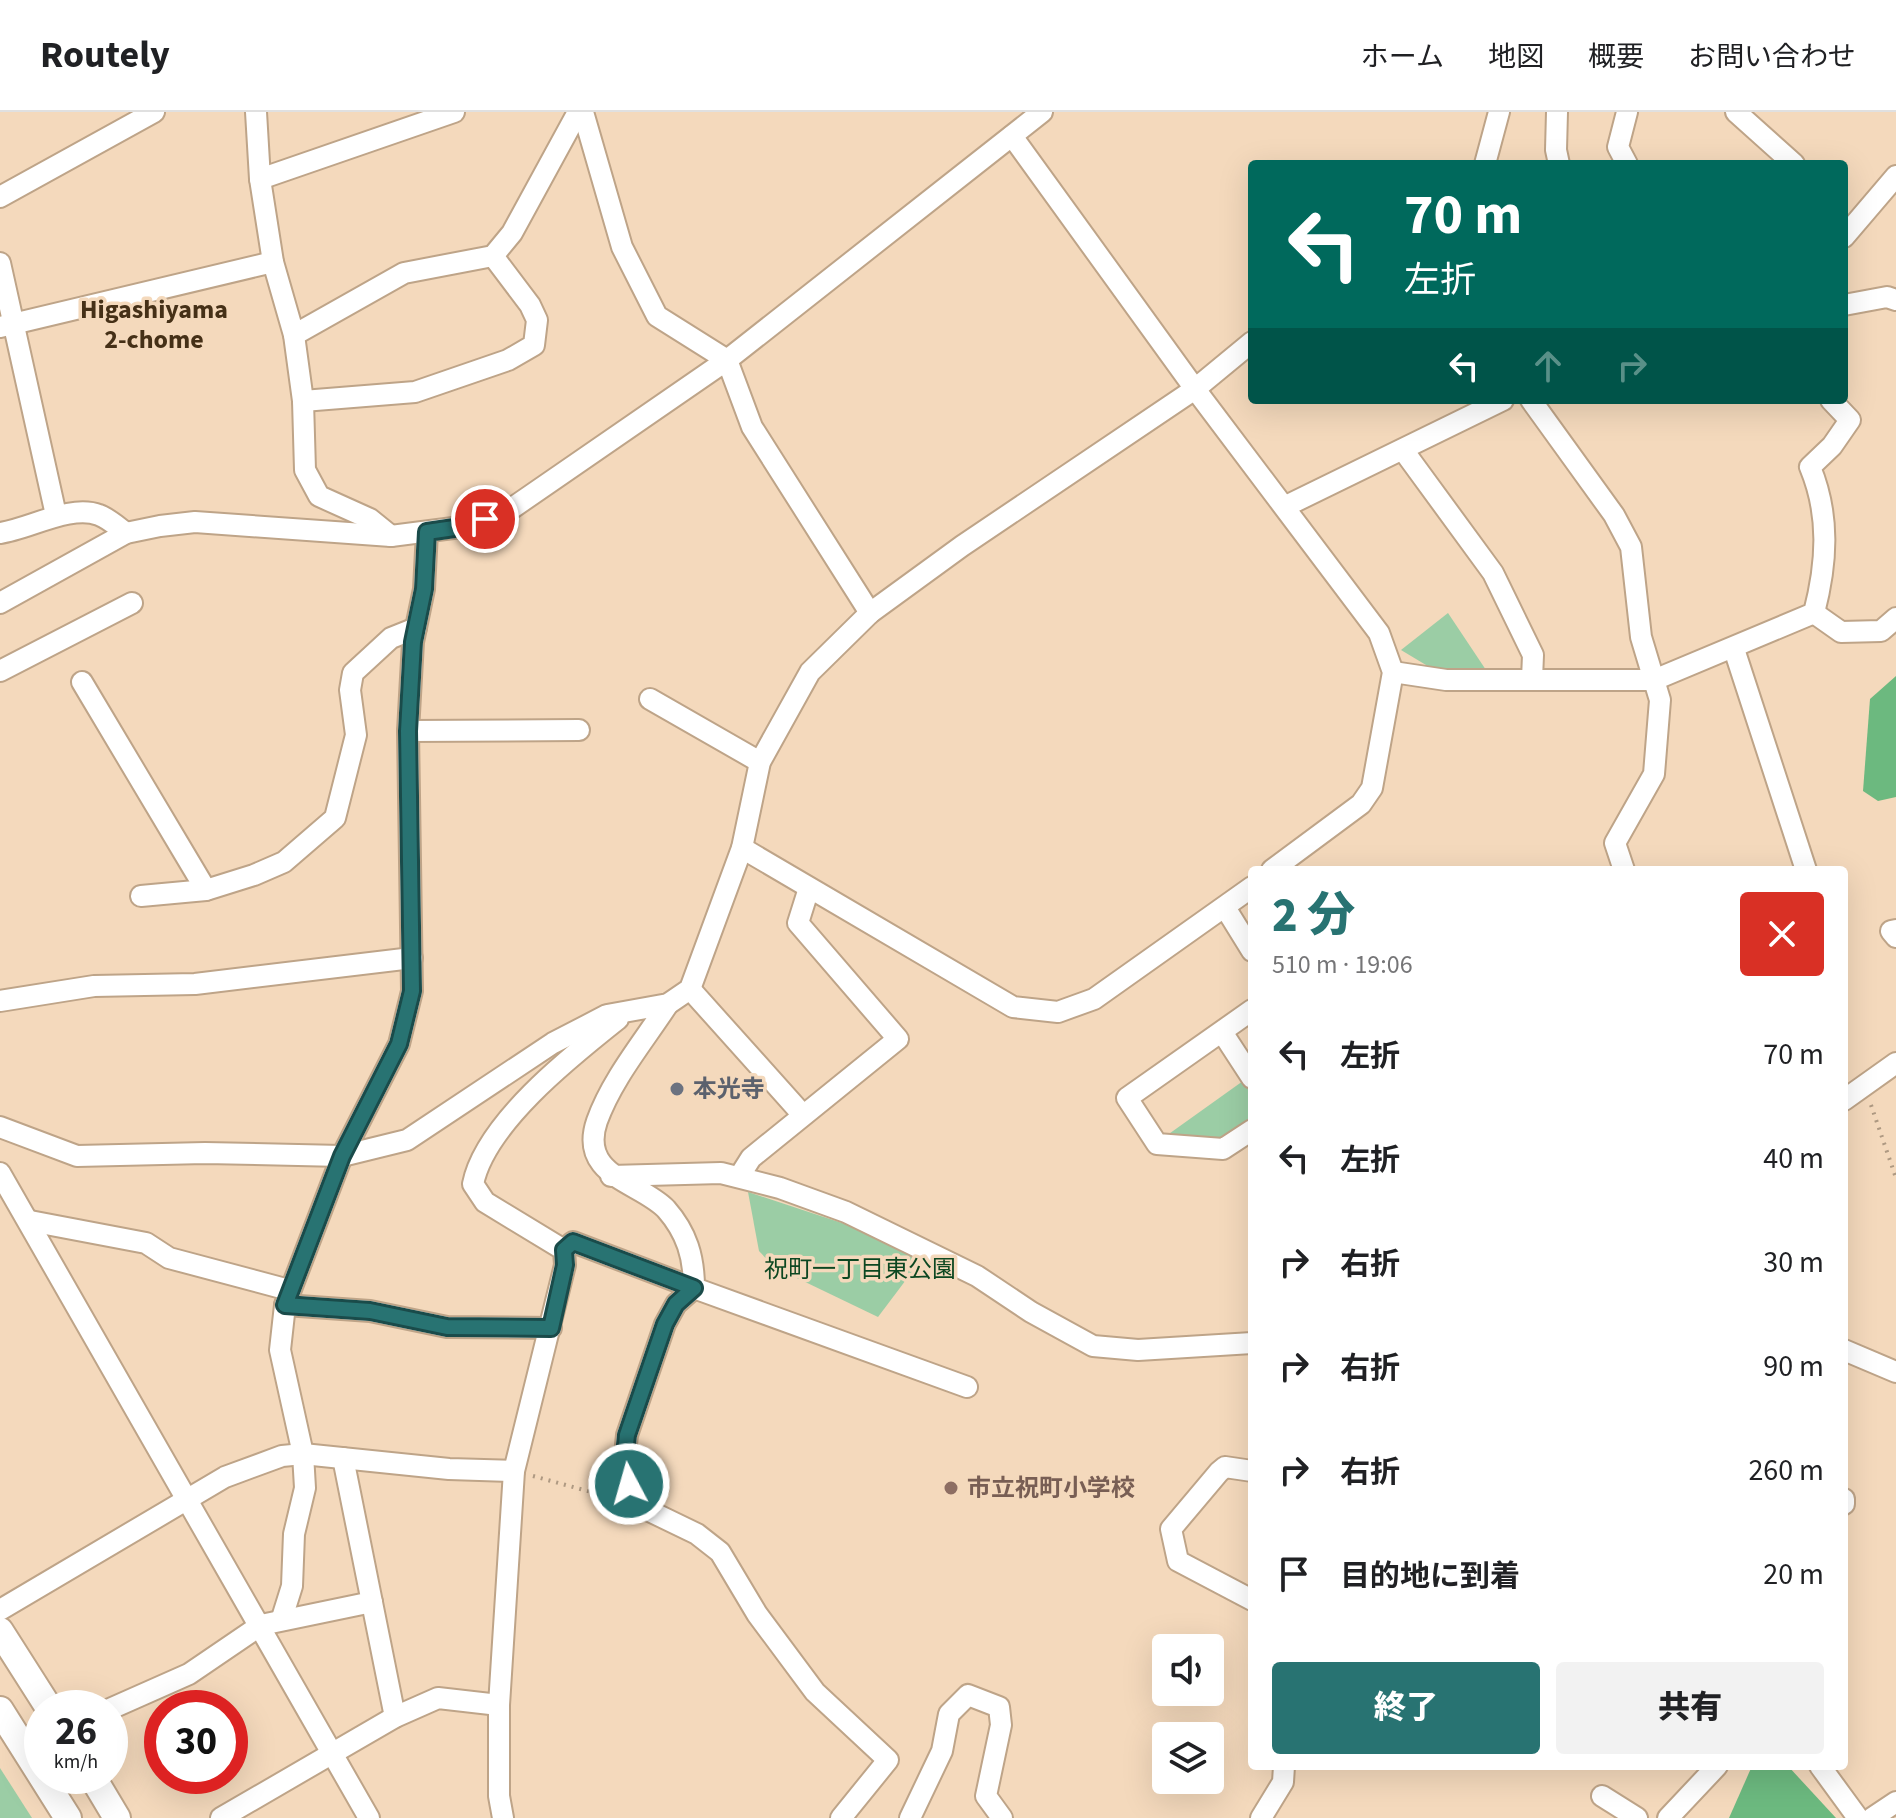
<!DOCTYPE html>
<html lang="ja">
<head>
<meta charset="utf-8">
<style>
  :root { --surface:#fff; --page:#f2f2f2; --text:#202124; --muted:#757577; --line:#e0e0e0; --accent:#287372 }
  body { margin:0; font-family:"Source Sans 3","Noto Sans JP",sans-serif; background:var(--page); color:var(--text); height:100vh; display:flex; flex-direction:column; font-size:30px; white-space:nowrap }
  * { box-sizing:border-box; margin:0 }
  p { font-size:26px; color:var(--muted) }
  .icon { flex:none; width:44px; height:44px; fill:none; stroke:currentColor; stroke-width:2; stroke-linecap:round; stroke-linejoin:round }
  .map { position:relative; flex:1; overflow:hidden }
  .details { position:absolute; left:1248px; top:754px; width:600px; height:904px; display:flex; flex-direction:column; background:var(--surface); border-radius:8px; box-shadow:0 8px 32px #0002 }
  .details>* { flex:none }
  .top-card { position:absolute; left:1248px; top:48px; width:600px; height:244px; border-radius:8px; box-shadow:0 8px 32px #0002; background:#00695c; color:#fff; overflow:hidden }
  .buttons { position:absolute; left:1152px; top:1522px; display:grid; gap:16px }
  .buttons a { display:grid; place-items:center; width:72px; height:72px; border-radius:8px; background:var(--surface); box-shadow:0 8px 32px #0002; font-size:40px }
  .speed { position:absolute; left:24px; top:1578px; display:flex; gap:16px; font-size:40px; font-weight:700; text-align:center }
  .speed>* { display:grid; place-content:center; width:104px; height:104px; border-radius:50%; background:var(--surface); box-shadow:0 8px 32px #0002; line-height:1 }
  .speed small { font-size:20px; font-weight:400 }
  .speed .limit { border:12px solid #d22; background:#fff; color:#111 }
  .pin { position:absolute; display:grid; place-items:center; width:68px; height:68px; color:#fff; margin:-34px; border:4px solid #fff; border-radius:50%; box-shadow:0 2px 8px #0007 }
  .me { position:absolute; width:88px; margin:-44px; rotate:354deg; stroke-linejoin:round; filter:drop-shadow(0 0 6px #0008) }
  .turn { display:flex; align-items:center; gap:28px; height:168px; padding:0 24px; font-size:36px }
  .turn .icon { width:104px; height:104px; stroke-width:2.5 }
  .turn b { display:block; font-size:56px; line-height:68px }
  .lanes { display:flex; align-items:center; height:76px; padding:0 24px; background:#0003; justify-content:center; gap:40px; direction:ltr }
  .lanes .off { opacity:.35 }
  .round { display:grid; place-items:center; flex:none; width:84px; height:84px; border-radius:8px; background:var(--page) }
  .headline { display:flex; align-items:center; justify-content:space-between; height:136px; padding:0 24px }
  h1 { font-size:48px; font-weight:800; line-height:60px; color:var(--accent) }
  .button { display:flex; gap:16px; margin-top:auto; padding:16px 24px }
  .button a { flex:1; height:92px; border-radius:8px; background:var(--accent); color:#fff; font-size:32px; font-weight:800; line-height:92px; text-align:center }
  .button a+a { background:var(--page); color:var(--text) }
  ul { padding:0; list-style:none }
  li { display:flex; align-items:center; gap:24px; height:104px; padding:0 24px }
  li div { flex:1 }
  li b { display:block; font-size:30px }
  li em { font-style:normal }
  header { display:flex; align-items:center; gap:48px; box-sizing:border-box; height:112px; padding:0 40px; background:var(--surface); border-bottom:2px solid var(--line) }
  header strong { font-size:38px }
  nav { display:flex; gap:44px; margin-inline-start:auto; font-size:28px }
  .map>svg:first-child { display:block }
  .green { fill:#9bcda5 }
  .forest { fill:#6cb97f }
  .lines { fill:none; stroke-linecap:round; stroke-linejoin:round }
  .minor-casing { stroke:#bea488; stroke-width:24 }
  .major-casing { stroke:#bea488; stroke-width:30 }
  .path { stroke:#ae9982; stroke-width:4; stroke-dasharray:2 6; stroke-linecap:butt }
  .minor { stroke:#fff; stroke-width:20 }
  .major { stroke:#fff; stroke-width:26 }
  .route-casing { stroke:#1a4b4a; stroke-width:20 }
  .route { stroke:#287372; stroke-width:14 }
  .worship-dot { fill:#6b7280; stroke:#f4d9bc; stroke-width:3 }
  .education-dot { fill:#8d6e63; stroke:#f4d9bc; stroke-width:3 }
  .labels { text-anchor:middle; stroke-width:7; stroke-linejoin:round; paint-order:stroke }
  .worship-label { font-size:24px; font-weight:bold; fill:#5b616d; stroke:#f4d9bc; text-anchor:start }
  .park-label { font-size:24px; fill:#0c4721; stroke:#f4d9bc }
  .education-label { font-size:24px; font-weight:bold; fill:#785e54; stroke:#f4d9bc; text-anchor:start }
  .neighbourhood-label { font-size:26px; font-weight:bold; fill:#453017; stroke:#f4d9bc }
</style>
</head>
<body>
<header>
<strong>Routely</strong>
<nav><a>ホーム</a><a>地図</a><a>概要</a><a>お問い合わせ</a></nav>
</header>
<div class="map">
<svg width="1896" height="1706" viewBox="0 0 1896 1706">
  <rect width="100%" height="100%" fill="#f4d9bc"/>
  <g class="green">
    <polygon points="1448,501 1486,558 1431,556 1401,538"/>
    <polygon points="1243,969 1252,984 1252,1006 1219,1031 1166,1024"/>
    <polygon points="748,1080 851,1114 921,1148 878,1205 774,1155 759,1139"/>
    <polygon points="0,1656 32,1706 0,1706"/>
  </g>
  <g class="forest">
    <polygon points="1896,564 1896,685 1878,689 1863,679 1870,587"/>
    <polygon points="1752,1654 1788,1654 1836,1706 1729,1706"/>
  </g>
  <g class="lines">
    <g class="minor-casing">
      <g id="minor">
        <polyline points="256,0 260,67 273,150 294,223 303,289 305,358 319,384 370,407 391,424"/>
        <polyline points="583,0 622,135 657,204 727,248 752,315 870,501"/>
        <polyline points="1557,0 1556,38 1559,52"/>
        <polyline points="1627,0 1618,35 1627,52"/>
        <polyline points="1736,0 1794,52"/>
        <polyline points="1012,24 1195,277 1379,521 1393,560 1372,676 1361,692 1272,758"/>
        <polyline points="1485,52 1499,0"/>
        <polyline points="260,67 454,0"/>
        <polyline points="0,85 154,0"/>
        <polyline points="1844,125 1896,64"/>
        <polyline points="0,151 56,403"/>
        <polyline points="1844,193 1887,185 1896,188"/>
        <polyline points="0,215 273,150"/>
        <polyline points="294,223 404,161 493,144 512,121 578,0"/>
        <polyline points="1531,288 1614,403 1631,435 1641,525 1660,588 1654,662 1615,731 1624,758"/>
        <polyline points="303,289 415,280 508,248 534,233 537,208 530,193 493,144"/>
        <polyline points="1403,338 1493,461 1533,543 1532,567"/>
        <polyline points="1286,394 1503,288"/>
        <path d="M0,421C29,417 71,392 99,403C108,406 118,415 126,421"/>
        <polyline points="0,491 126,421 160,414 195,410 391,424 461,415 508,399 727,248 1042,0"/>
        <polyline points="1814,501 1841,520 1881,519 1896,506"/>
        <polyline points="1734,537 1806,758"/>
        <polyline points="0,559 132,491"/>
        <path d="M1393,560L1446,568H1654L1814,501C1827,451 1830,403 1810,355L1832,334L1850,308L1831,288"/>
        <polyline points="82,570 206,778"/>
        <polyline points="650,587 760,650"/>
        <polyline points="408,619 579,618"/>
        <polyline points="742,736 1013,895 1058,900 1094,887 1252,775"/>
        <polyline points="141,784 206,778 254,763 284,750 335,706 356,623 350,578 353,561 391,526 416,516"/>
        <polyline points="1226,797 1252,839"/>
        <polyline points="1896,818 1891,819 1896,825"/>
        <polyline points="690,877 802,1002"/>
        <polyline points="0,889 94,874 195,872 412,846"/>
        <path d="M668,892C644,929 612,967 597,1009C578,1064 640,1070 666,1097C687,1121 694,1145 694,1176L967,1275"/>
        <polyline points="1252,898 1127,986 1157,1032 1223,1037 1252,1018"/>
        <polyline points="1222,920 1252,966"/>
        <polyline points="1844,988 1896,951"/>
        <polyline points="0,1015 77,1044 205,1041 342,1044 407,1028 553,931 607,903 668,892 690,877 742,736 760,650 810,560 870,501 962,434 1195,277 1252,230"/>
        <polyline points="0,1061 369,1706"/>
        <polyline points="611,1064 721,1061 780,1076 846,1100 977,1164 1031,1200 1093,1234 1138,1238 1252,1231"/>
        <polyline points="739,1065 751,1046 898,927 798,811 809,776"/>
        <polyline points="30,1109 146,1131 169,1146 289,1178"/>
        <polyline points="564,1138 573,1130 694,1176 676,1192 665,1212 627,1323 624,1352 635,1392 697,1422 720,1440 757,1502 815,1580 888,1648 841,1706"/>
        <polyline points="285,1193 370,1199 447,1215 551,1216"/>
        <polyline points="1844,1238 1896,1260"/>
        <polyline points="343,1346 395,1605"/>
        <polyline points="1252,1359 1225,1355 1219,1360 1171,1417 1178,1449 1252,1488"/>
        <polyline points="1844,1387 1844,1392"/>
        <polyline points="0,1498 225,1365 282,1344 303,1342 449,1357 514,1359"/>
        <polyline points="282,1506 292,1474 294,1422 305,1376 303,1342 280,1238 285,1193 342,1044 399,932 412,879 408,619 413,530 424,477 427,420"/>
        <polyline points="110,1597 189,1562 261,1513 372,1490"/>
        <polyline points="1820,1654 1858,1706"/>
        <polyline points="1602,1684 1637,1706"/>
        <polyline points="221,1706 395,1605 438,1586 499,1593"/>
        <path d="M503,1706L499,1684V1593L514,1359L565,1153L564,1138L485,1090L473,1072C485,1012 570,945 618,907"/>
        <polyline points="910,1706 942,1639 949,1602 968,1583 999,1595 1001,1613 986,1684 1002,1706"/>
        <polyline points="1261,1706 1283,1670 1284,1654"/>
        <polyline points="1668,1706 1717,1654"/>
        <polyline points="1872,1706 1896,1690"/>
      </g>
    </g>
    <g class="major-casing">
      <g id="major">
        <polyline points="0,1519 49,1596"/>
        <polyline points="0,1598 68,1706"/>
        <polyline points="92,1664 117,1706"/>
      </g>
    </g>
    <g class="path">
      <polyline points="1871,993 1896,1066"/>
      <polyline points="533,1364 613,1386"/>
    </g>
    <use href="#minor" class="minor"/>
    <use href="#major" class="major"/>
  </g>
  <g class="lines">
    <g class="route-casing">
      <polyline id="route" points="485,407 461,415 427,420 424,477 413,530 408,619 412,879 399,932 342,1044 285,1193 370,1199 447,1215 551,1216 565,1153 564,1138 573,1130 694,1176 676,1192 665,1212 627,1323 624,1352 629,1372"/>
    </g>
    <use href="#route" class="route"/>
  </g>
  <circle class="worship-dot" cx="677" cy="977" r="8"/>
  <circle class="education-dot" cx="951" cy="1376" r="8"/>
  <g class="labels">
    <g class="worship-label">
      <text x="693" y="985">本光寺</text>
    </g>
    <g class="park-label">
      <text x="860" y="1165">祝町一丁目東公園</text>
    </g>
    <g class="education-label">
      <text x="967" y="1384">市立祝町小学校</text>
    </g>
    <g class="neighbourhood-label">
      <text x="154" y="206">Higashiyama<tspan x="154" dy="30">2-chome</tspan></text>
    </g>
  </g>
</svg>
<div class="buttons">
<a><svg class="icon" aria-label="sound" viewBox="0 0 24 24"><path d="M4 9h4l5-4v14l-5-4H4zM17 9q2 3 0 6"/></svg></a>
<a><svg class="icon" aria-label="layers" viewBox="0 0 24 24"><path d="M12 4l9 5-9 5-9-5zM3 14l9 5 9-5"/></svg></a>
</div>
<div class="speed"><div>26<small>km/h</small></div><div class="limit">30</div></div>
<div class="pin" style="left:485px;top:407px;background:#d93025"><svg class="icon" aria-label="arrive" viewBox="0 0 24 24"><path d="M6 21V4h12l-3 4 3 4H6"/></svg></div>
<svg class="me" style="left:629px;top:1372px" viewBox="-20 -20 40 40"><circle r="17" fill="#287372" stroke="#fff" stroke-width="3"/><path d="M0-11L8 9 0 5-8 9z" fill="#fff"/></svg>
<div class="top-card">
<div class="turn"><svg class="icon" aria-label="left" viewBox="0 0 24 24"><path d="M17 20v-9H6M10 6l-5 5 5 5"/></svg><div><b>70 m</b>左折</div></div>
<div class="lanes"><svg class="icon" aria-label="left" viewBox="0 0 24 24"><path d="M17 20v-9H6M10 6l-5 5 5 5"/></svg><svg class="icon off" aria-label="ahead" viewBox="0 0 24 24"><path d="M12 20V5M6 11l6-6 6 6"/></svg><svg class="icon off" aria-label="right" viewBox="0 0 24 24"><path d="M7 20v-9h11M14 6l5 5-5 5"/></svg></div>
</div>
<section class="details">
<div class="headline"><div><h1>2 分</h1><p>510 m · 19:06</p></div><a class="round" style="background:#d93025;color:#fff"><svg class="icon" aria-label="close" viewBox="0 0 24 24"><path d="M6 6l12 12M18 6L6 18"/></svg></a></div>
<ul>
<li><svg class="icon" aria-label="left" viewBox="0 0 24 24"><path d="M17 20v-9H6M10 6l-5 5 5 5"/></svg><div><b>左折</b></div><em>70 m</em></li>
<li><svg class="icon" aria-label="left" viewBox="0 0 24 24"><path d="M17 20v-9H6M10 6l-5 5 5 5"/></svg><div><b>左折</b></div><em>40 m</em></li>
<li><svg class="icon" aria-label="right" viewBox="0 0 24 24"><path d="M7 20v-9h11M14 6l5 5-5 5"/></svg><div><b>右折</b></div><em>30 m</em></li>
<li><svg class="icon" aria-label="right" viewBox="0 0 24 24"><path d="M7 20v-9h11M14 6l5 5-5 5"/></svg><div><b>右折</b></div><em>90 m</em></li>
<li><svg class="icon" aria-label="right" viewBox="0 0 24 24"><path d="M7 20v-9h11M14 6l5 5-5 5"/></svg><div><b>右折</b></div><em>260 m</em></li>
<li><svg class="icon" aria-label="arrive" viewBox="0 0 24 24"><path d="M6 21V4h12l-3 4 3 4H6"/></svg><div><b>目的地に到着</b></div><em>20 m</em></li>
</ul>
<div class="button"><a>終了</a><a>共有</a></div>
</section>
</div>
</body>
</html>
